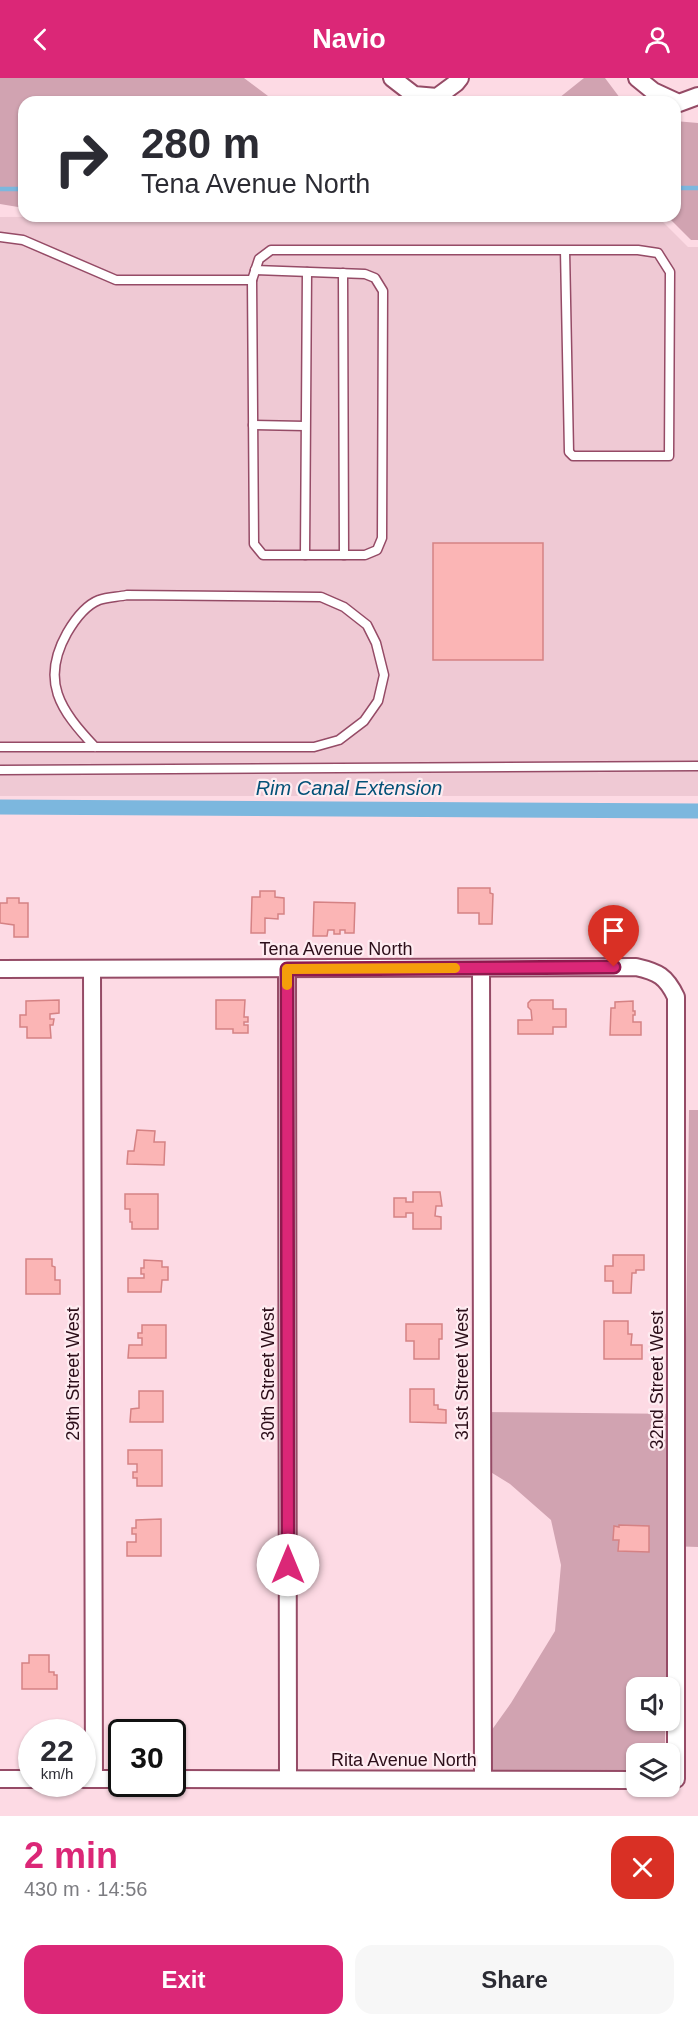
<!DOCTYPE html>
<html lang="en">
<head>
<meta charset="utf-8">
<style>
  :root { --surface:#fff; --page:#f7f7f7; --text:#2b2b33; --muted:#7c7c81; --accent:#db2777 }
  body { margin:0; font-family:Helvetica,sans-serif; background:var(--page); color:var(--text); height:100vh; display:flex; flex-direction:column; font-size:22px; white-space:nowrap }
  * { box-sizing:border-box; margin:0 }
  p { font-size:20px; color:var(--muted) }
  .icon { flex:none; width:33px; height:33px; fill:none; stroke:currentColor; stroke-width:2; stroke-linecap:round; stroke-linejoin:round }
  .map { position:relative; height:1738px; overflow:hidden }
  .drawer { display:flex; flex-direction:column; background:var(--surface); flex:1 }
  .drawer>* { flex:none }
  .banner { position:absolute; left:18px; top:18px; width:663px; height:126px; border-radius:18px; box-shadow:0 2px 4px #0004; background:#fff; color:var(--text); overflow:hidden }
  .controls { position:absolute; left:626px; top:1599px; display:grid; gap:12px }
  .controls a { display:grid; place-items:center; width:54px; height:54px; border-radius:12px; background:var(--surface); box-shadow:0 2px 4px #0004; font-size:30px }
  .speed { position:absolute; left:18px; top:1641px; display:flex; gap:12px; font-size:30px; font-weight:700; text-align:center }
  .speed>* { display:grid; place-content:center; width:78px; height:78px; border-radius:50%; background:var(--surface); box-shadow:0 2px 4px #0004; line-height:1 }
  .speed small { font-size:15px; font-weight:400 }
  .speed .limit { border:3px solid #111; border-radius:9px; background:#fff; color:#111 }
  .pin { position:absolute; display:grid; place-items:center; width:51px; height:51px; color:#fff; margin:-62px -26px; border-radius:50% 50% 50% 0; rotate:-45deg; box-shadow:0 0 6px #0007 }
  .pin .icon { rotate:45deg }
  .me { position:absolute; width:66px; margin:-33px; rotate:0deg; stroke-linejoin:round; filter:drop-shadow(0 0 4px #0008) }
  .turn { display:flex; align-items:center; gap:21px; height:126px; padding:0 24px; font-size:27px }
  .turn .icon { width:78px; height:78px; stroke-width:2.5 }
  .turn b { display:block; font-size:42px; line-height:51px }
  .round { display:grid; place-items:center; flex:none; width:63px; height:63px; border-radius:18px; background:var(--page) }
  .summary { display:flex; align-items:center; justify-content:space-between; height:102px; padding:0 24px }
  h1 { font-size:36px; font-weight:700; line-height:45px; color:var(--accent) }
  .primary-button { display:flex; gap:12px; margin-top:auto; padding:12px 24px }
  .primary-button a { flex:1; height:69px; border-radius:18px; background:var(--accent); color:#fff; font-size:24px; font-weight:700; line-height:69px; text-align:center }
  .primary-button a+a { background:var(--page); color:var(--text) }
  header { display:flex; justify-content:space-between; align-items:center; height:78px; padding:0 24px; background:var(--accent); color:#fff; font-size:27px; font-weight:700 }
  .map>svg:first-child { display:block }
  .built { fill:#efc9d4 }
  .green { fill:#d1a3b1 }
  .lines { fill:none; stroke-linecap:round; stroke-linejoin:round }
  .stream { stroke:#7cb7de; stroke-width:4.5 }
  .canal { stroke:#7cb7de; stroke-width:15 }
  .building { fill:#fbb5b5; stroke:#d58284; stroke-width:1.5 }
  .service-casing { stroke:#954b66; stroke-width:11 }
  .minor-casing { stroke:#954b66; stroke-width:20 }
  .service { stroke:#fff; stroke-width:8 }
  .minor { stroke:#fff; stroke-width:16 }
  .route-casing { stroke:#8e194d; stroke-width:15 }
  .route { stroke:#db2777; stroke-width:10 }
  .slow { stroke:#f59e0b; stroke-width:10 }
  .labels { text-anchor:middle; stroke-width:4.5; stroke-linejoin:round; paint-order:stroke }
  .street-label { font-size:18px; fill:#2c0e19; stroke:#feecf1 }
  .water-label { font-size:20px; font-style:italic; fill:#045177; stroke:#feecf1 }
</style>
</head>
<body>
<header><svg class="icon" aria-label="back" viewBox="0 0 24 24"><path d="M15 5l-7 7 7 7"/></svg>Navio<svg class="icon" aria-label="person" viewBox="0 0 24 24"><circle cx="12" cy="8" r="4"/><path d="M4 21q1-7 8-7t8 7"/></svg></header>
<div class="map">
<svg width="698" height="1738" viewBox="0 0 698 1738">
  <rect width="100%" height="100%" fill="#fddae4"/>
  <polygon class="built" points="160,138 660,141 688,169 698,169 698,718 0,718 0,139"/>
  <g class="green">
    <polygon points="0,0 244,0 276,24 24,24 24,130 0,126"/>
    <polygon points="584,0 605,0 623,24 554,24"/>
    <polygon points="675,43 698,45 698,162 691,162 667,138 675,138"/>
    <polygon points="689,1032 698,1032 698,1469 668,1468 666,1609 636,1610 636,1642 665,1643 665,1675 636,1676 636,1691 511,1703 480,1702 486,1660 511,1625 555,1553 561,1487 551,1442 510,1406 476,1385 477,1334 685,1336"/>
  </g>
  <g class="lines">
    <g class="stream">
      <polyline points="675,110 698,110"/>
      <polyline points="0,111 24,111"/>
    </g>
    <polyline class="canal" points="0,729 698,733"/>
  </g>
  <g class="building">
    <rect x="433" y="465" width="110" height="117"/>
    <polygon points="458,810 490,810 490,815 493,816 492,846 479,846 479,835 458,835"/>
    <polygon points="260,813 275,813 275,819 284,820 284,836 278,836 278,841 265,840 265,855 251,855 252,819 260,819"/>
    <polygon points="7,820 19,820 19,825 28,825 28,859 14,859 14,847 0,845 0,825 7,825"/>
    <polygon points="314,824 355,825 354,855 345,855 345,852 340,852 340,856 334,856 334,852 328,852 327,858 313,858"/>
    <polygon points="59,922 59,935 50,936 50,941 54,941 53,947 50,947 51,960 27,960 27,949 20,949 20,937 26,937 26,923"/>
    <polygon points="216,922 245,922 244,939 248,939 248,944 244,944 244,947 248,947 248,955 233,955 233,951 216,951"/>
    <polygon points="531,922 553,922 553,931 566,931 566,949 553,949 553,956 518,956 518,942 532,942 531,932 528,929 528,925"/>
    <polygon points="633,923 633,933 635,933 635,937 633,937 633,944 641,944 641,957 610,957 611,930 615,930 615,924"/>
    <polygon points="137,1052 155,1053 154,1064 165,1064 164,1087 127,1086 128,1073 134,1073"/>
    <polygon points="413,1114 440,1114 442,1128 436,1128 435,1138 441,1139 441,1151 413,1151 413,1135 406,1135 406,1139 394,1139 394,1120 406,1120 406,1124 413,1124"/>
    <polygon points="125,1116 158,1116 158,1151 132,1151 132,1144 130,1144 130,1131 125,1131"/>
    <polygon points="613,1177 644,1177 644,1192 636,1192 636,1195 632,1195 631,1215 613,1215 613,1203 605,1203 605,1188 613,1188"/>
    <polygon points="26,1181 52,1181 52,1188 55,1189 55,1202 60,1202 60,1216 26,1216"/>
    <polygon points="144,1182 162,1183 162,1189 168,1189 168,1202 162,1202 161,1214 128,1214 128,1200 144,1200 144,1196 141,1196 141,1190 144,1190"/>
    <polygon points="604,1243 628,1243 628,1256 632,1256 631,1267 642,1267 642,1281 604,1281"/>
    <polygon points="406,1246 442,1246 442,1261 439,1261 439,1281 414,1281 414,1263 406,1263"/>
    <polygon points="142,1247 166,1247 166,1280 128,1280 129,1267 142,1267 142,1260 138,1260 138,1255 142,1255"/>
    <polygon points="410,1311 434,1311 434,1327 438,1327 438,1331 446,1332 446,1345 410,1344"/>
    <polygon points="139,1313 163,1313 163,1344 130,1344 131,1331 139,1330"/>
    <polygon points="128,1372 162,1372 162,1408 137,1408 137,1400 133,1400 133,1394 137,1394 137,1386 128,1386"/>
    <polygon points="161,1441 161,1478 127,1478 127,1464 136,1464 136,1456 132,1456 132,1450 136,1450 136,1442"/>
    <polygon points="619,1447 649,1448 649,1474 618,1473 619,1462 613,1462 614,1448 619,1449"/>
    <polygon points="29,1577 49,1577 49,1594 54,1594 54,1597 57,1597 57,1611 22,1611 22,1585 29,1585"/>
  </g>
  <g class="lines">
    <g class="service-casing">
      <g id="service">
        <polyline points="0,159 23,162 116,202 252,202 259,181 271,172 638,172 658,175 670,194 669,378 573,378 569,374 565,172"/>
        <polyline points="343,195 344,477"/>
        <polyline points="252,202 254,466 263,477 365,477 377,472 382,460 383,213 375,200 365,196 255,192"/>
        <polyline points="253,347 305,348"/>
        <polyline points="305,477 307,194"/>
        <path d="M0,669H314L339,662L364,643L378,623L384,597L376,565L367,547L344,529L321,519L127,517C118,519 108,519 99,522C86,527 74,543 67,555C40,603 60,632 95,669"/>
        <polyline points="0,692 698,688"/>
      </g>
    </g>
    <g class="minor-casing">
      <g id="minor">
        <polyline points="392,0 414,17 437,19 456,5 460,0"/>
        <polyline points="637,0 653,13 679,25 698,18"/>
        <polyline points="481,890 483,1701"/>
        <path d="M0,891L636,889C658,894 666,898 676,919V1701H669"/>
        <polyline points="92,891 94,1701"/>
        <polyline points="287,891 288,1701"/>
        <polyline points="0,1701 32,1701"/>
        <polyline points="83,1701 122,1701"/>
        <polyline points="172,1701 636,1702"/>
      </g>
    </g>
    <use href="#service" class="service"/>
    <use href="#minor" class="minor"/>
  </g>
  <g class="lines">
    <g class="route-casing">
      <polyline id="route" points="288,1487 287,891 614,889"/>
    </g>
    <use href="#route" class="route"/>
    <polyline class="slow" points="287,907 287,891 455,890"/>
  </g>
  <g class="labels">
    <g class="street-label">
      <text x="336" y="877">Tena Avenue North</text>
      <text transform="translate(73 1296) rotate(-90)" y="6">29th Street West</text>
      <text transform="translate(268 1296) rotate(-90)" y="6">30th Street West</text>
      <text transform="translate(462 1296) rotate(-90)" y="6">31st Street West</text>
      <text transform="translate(657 1302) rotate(-90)" y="6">32nd Street West</text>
      <text x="404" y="1688">Rita Avenue North</text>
    </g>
    <g class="water-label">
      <text x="349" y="717">Rim Canal Extension</text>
    </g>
  </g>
</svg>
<div class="controls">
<a><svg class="icon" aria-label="sound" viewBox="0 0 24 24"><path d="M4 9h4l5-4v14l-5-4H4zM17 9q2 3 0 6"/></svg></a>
<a><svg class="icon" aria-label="layers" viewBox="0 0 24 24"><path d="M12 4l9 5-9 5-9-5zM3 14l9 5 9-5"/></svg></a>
</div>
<div class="speed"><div>22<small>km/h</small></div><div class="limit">30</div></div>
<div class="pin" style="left:614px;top:889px;background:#d93025"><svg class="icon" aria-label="arrive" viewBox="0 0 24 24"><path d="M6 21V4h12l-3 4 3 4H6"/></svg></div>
<svg class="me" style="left:288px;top:1487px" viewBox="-20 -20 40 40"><circle r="19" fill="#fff"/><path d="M0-13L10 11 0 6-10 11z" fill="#db2777"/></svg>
<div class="banner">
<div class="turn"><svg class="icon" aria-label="right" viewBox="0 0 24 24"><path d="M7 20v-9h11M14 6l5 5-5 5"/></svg><div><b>280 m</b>Tena Avenue North</div></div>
</div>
</div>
<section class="drawer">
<div class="summary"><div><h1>2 min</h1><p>430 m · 14:56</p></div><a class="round" style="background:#d93025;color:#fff"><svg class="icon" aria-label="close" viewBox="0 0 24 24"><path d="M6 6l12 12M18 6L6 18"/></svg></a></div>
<div class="primary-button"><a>Exit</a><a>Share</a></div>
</section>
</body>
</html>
